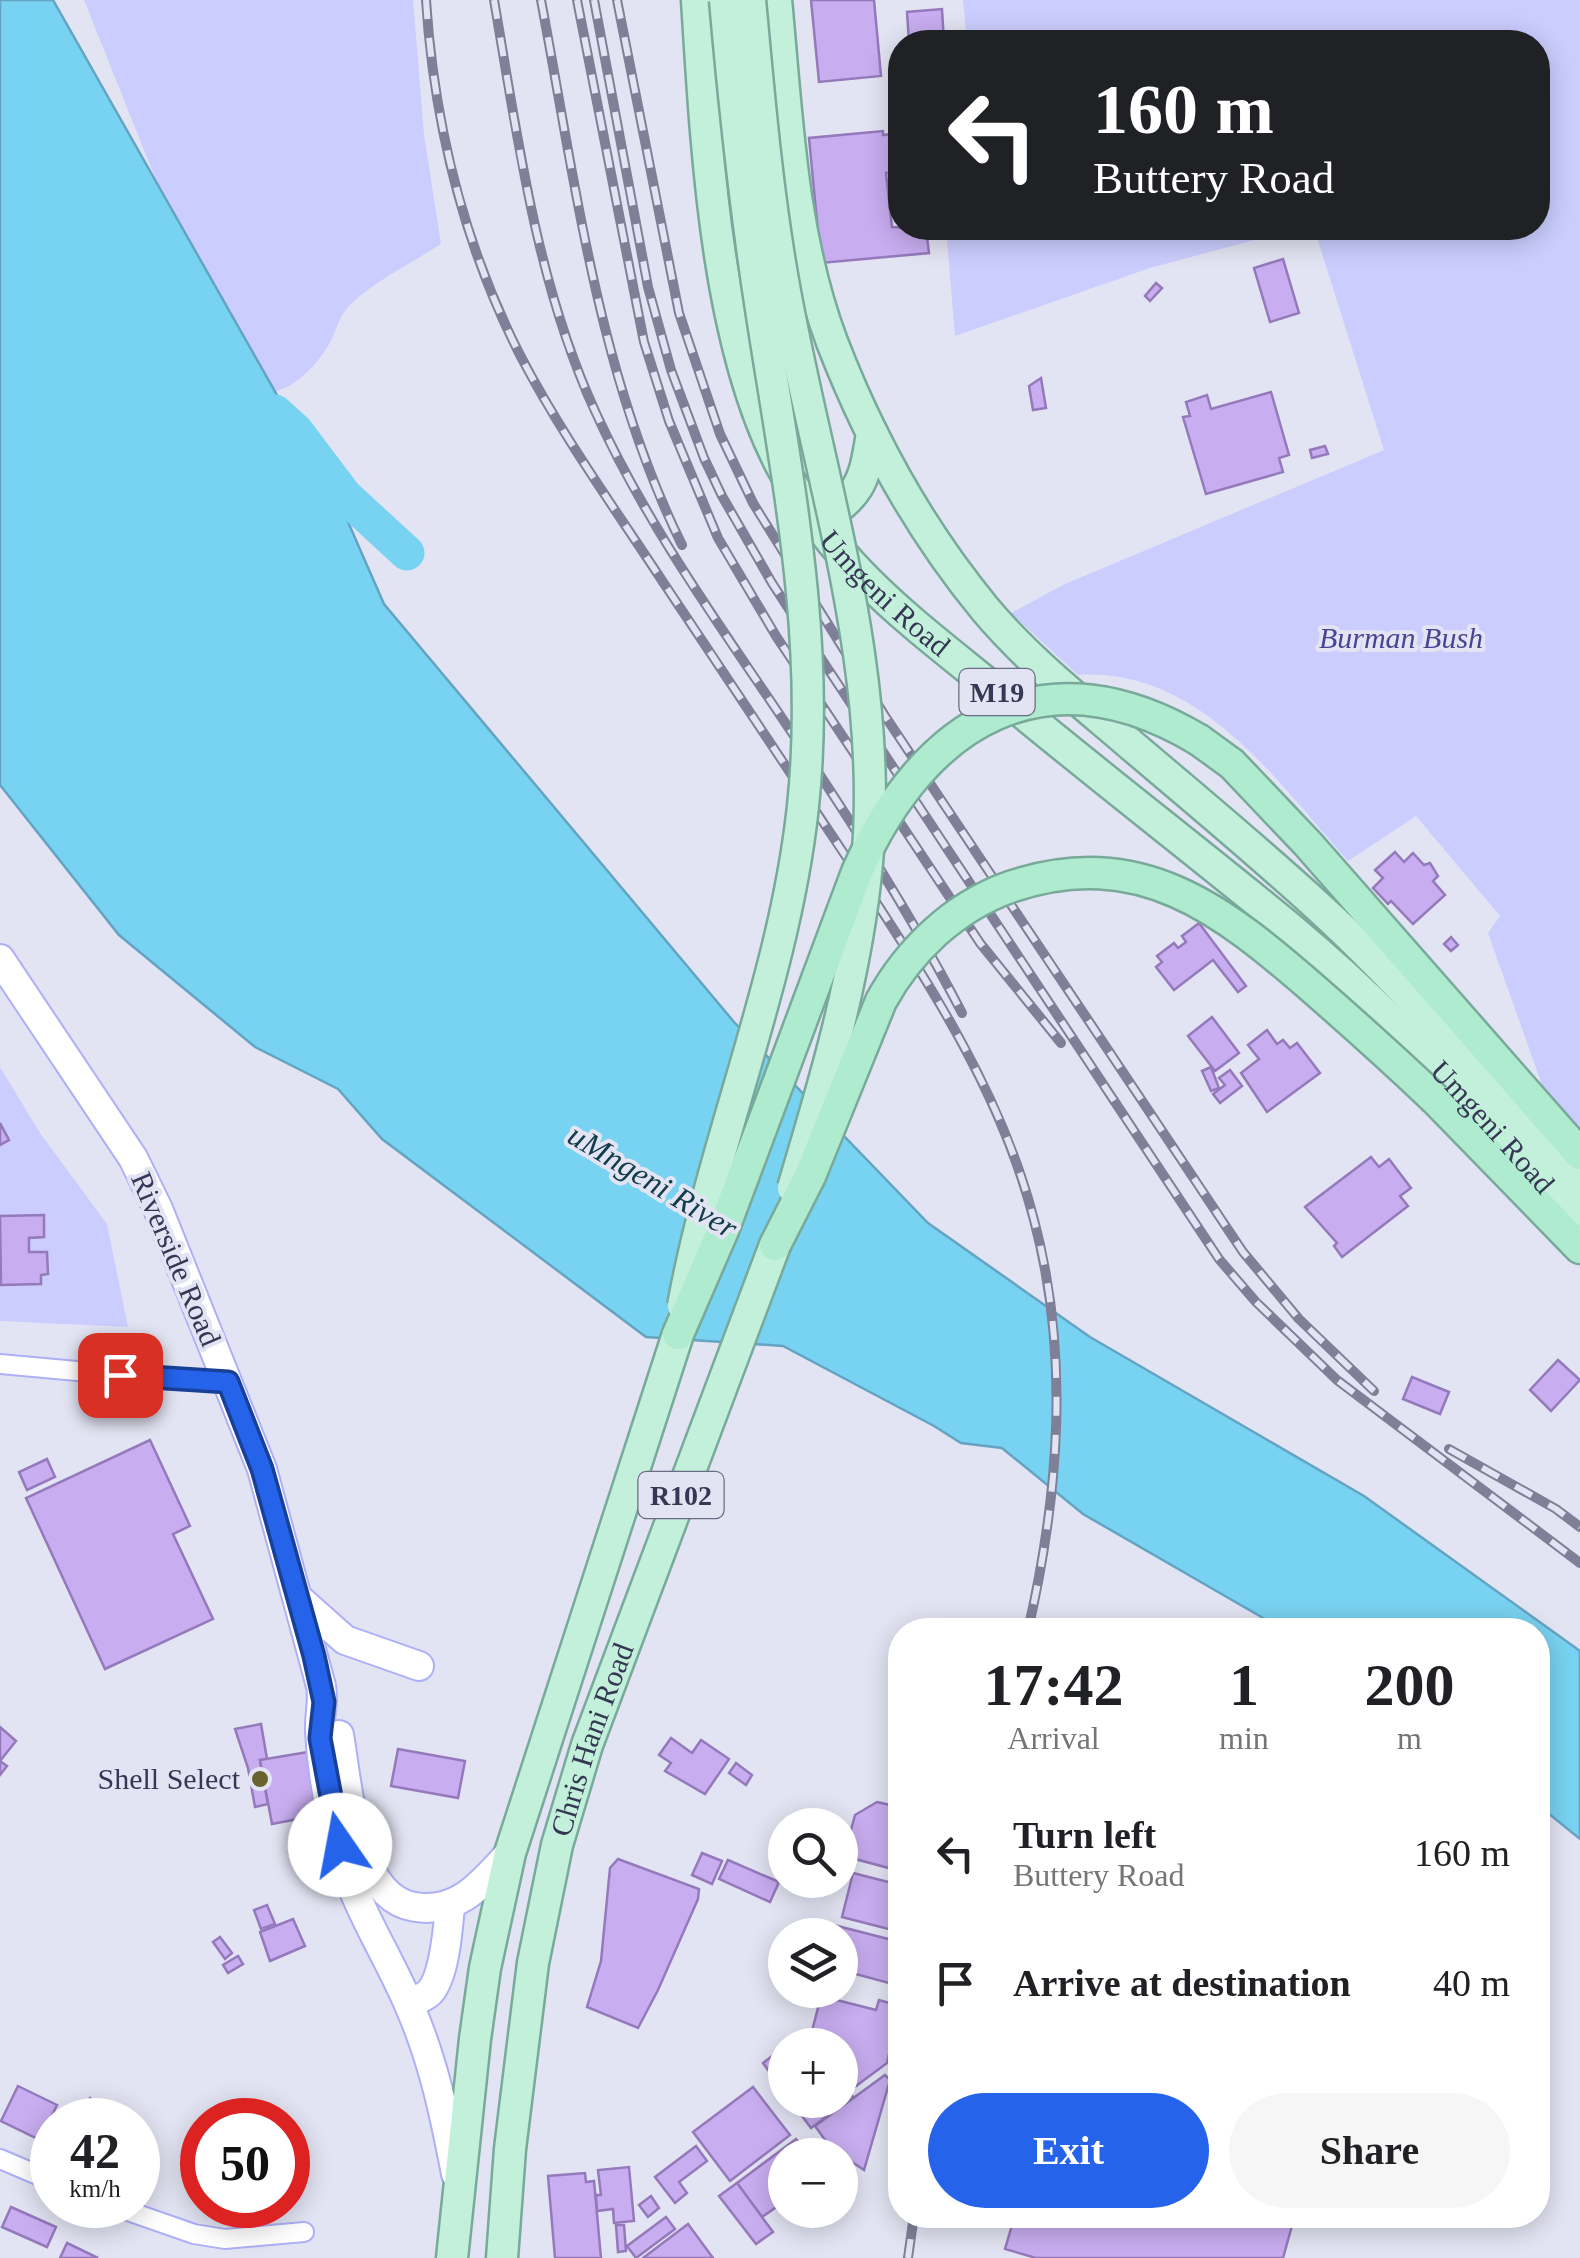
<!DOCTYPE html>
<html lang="en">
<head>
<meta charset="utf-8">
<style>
  :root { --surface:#fff; --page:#f6f6f6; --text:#202124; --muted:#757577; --accent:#2563eb }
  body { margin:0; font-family:"Times New Roman",serif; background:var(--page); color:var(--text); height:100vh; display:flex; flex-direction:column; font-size:38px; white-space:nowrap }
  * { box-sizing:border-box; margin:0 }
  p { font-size:32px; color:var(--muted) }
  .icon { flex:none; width:55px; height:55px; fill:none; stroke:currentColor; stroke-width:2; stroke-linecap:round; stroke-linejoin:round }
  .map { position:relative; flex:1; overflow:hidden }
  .details { position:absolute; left:888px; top:1618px; width:662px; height:610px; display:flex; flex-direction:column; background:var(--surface); border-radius:40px; box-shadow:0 5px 25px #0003 }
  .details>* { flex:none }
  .guide { position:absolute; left:888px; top:30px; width:662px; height:210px; border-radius:40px; box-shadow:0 5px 25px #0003; background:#202124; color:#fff; overflow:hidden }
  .buttons { position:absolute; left:768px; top:1808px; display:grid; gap:20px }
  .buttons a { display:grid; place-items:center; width:90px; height:90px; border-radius:50%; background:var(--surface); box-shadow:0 5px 25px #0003; font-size:50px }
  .speed { position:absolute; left:30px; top:2098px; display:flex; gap:20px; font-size:50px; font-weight:700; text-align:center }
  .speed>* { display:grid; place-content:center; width:130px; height:130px; border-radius:50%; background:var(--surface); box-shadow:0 5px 25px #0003; line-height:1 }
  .speed small { font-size:25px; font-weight:400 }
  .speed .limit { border:15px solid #d22; background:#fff; color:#111 }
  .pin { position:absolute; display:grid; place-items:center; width:85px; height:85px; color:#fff; margin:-42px; border-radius:20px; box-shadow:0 5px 15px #0006 }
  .me { position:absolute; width:110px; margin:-55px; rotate:348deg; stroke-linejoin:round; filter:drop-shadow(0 0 8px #0008) }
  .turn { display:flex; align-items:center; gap:35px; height:210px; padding:0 40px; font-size:45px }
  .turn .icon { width:130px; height:130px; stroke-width:2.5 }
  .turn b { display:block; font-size:70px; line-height:85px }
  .eta { display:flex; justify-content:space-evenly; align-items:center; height:170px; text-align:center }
  .eta b { font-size:60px; font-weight:700; line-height:70px }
  .button { display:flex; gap:20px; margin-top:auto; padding:20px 40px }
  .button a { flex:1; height:115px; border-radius:60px; background:var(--accent); color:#fff; font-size:40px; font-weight:700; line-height:115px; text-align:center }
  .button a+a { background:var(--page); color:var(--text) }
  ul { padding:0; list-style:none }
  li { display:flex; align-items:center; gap:30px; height:130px; padding:0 40px }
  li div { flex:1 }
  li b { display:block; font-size:38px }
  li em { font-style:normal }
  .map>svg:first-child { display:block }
  .green { fill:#cbcdfe }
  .water { fill:#78d2f1; stroke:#64a4c2; stroke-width:2.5 }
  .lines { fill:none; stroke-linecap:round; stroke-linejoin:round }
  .river { stroke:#78d2f1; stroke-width:35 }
  .building { fill:#c8adf0; stroke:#9479bb; stroke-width:2.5 }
  .minor-casing { stroke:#adaff7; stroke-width:22 }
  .secondary-casing { stroke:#adaff7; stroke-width:32 }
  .primary-casing { stroke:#78a99b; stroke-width:35 }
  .trunk-casing { stroke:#78a99b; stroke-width:35 }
  .minor { stroke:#fff; stroke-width:18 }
  .secondary { stroke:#fff; stroke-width:28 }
  .primary { stroke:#c3f0da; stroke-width:30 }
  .trunk { stroke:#afebce; stroke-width:30 }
  .rail-casing { stroke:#7f8097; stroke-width:10 }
  .rail { stroke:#e3e4f3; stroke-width:6; stroke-dasharray:19; stroke-linecap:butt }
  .primary-bridge-casing { stroke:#78a99b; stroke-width:35; stroke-linecap:butt }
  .trunk-bridge-casing { stroke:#78a99b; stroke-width:35; stroke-linecap:butt }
  .primary-bridge { stroke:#c3f0da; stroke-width:30 }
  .trunk-bridge { stroke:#afebce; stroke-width:30 }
  .route-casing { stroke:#184099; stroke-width:25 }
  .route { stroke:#2563eb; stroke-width:18 }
  .poi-dot { fill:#68622f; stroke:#e3e4f3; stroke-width:4 }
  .labels { text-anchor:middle; stroke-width:8; stroke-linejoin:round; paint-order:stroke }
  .shield { fill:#e3e4f3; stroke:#6a6b84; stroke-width:2.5 }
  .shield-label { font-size:28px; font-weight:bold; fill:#363754 }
  .street-label { font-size:30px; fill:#363754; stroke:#e3e4f3 }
  .park-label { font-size:30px; font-style:italic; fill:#494393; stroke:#e3e4f3 }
  .poi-label { font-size:30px; fill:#363754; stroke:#e3e4f3; text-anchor:end }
  .water-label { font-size:32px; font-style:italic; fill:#123c49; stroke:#e3e4f3 }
</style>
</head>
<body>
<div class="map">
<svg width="1580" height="2258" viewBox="0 0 1580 2258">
  <rect width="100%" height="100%" fill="#e3e4f3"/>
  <g class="green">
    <path d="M84,0H413L424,135L441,244C415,261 362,288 345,311C337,321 335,336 328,346C315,367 294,389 269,393L204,300Z"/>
    <path d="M963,0H1580V1129L1542,1085L1488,933L1500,916L1416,816L1348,861C1277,781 1199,667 1078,675L1011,613L1065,584L1384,450L1314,228H1538V42H967Z"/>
    <polygon points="946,228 1299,228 1150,268 955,336"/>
    <polygon points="0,1067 40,1133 107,1224 128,1327 0,1321"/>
  </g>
  <polygon class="water" points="0,0 53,0 345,515 384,604 734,1022 928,1223 1090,1337 1364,1496 1580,1651 1580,1839 1538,1805 1538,1630 1284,1630 1083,1514 1002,1448 961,1443 934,1426 783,1346 646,1337 382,1139 338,1089 255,1047 119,935 0,785"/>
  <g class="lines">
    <polyline class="river" points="275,412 296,431 345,496 407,553"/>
  </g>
  <g class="building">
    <polygon points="811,0 874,0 881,76 819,82"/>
    <polygon points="942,9 944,42 909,42 907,12"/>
    <polygon points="883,131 883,135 900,133 900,172 886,173 892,227 926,228 929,253 821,263 809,138"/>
    <polygon points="1283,259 1299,313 1270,322 1254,268"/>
    <polygon points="1156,283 1162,288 1150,301 1145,296"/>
    <polygon points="1041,378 1046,408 1033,410 1029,386"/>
    <polygon points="1271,392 1289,455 1279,458 1283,472 1206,494 1183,417 1190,416 1186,402 1207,395 1211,409"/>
    <polygon points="1325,446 1328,454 1312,458 1310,450"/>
    <polygon points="1395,852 1404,862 1413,853 1424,865 1430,863 1438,876 1433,881 1445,895 1413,924 1391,901 1388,904 1373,888 1383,878 1375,870"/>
    <polygon points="1199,923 1246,986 1238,992 1213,960 1174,990 1156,967 1162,962 1157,956 1174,943 1178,948 1186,942 1182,936"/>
    <polygon points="1451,937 1458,945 1451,951 1444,944"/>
    <polygon points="1212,1017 1239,1053 1215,1071 1188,1036"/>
    <polygon points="1267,1030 1277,1044 1283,1040 1290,1048 1297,1043 1320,1073 1267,1112 1241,1073 1259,1059 1248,1045"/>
    <polygon points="1211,1067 1219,1088 1211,1091 1202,1071"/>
    <polygon points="1230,1070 1242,1086 1220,1103 1213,1094 1225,1085 1219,1078"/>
    <polygon points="0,1123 9,1140 0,1145"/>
    <polygon points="1371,1157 1379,1167 1389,1159 1411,1188 1400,1196 1408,1206 1342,1257 1334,1246 1337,1243 1305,1207"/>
    <polygon points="44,1215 44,1237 29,1238 29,1252 47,1252 48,1274 41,1275 41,1284 1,1285 0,1216"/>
    <polygon points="1558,1360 1580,1380 1551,1411 1530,1390"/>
    <polygon points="1412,1377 1449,1392 1440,1414 1403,1399"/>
    <polygon points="150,1440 190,1526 173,1534 213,1619 105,1669 26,1498"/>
    <polygon points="47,1459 55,1477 27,1490 19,1472"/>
    <polygon points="261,1724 267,1759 260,1760 268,1804 255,1807 248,1768 235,1729"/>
    <polygon points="0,1727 16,1741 0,1761 7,1766 0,1775"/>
    <polygon points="671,1738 692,1753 701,1740 729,1759 705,1794 665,1771 671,1763 659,1755"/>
    <polygon points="398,1749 465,1761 458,1798 391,1786"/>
    <polygon points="308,1752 319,1815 272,1824 260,1760"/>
    <polygon points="736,1763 752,1775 746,1785 729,1773"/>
    <polygon points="877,1802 890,1805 900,1814 900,1871 844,1856 855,1815"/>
    <polygon points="702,1853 722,1861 712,1884 692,1875"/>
    <polygon points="618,1859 699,1889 698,1899 658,1990 638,2028 587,2007 601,1961 610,1868"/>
    <polygon points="728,1860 779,1882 770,1902 719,1879"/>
    <polygon points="853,1873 900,1885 900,1932 842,1917"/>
    <polygon points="267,1905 275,1924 261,1929 254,1910"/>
    <polygon points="293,1919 305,1946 270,1961 260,1932"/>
    <polygon points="826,1923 900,1942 900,1996 890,1994 893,1984 841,1970 840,1973 840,1935 823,1935"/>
    <polygon points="220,1937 232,1953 225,1959 213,1942"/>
    <polygon points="238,1956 243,1964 228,1973 223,1965"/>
    <polygon points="821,1996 876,2010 879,2000 900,2006 887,2063 852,2089 840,2073 840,2045 819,2045 811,2035"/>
    <polygon points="804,2032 814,2045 787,2045"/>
    <polygon points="785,2046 785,2093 763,2063"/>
    <polygon points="885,2075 890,2080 864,2170 831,2148 815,2126"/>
    <polygon points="840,2080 853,2097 811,2128 790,2100 840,2100"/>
    <polygon points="18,2086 57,2105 40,2140 1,2121"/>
    <polygon points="753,2087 790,2135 730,2181 693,2132"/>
    <polygon points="90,2098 128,2120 77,2120"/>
    <polygon points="796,2139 808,2155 785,2155 785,2201 762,2217 737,2183"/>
    <polygon points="696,2146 707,2161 679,2182 687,2193 675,2203 655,2177"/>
    <polygon points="629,2167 634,2221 614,2223 613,2209 597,2211 596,2195 601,2195 598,2170"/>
    <polygon points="585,2173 586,2182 594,2181 601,2258 555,2258 548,2176"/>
    <polygon points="840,2178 853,2183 841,2215 828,2210 840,2210"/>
    <polygon points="737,2183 773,2232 756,2244 719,2196"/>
    <polygon points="651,2196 659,2208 648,2217 639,2205"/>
    <polygon points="11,2207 56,2227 47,2247 2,2227"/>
    <polygon points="1015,2215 1295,2215 1283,2258 1036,2258 1005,2249"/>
    <polygon points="666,2217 675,2229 636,2258 627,2246"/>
    <polygon points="688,2224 713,2258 643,2258"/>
    <polygon points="616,2225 624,2225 626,2251 618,2252"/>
    <polygon points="67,2243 98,2258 60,2258"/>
  </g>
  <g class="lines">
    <g class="minor-casing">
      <g id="minor">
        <polyline points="0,1364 175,1380 228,1382"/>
        <polyline points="0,2159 52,2181"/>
        <polyline points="111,2205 194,2234 225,2239 304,2232"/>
      </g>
    </g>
    <g class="secondary-casing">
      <g id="secondary">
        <path d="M0,959L133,1158L158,1209L262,1469L321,1686C324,1702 319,1715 320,1731C322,1775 332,1824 345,1866C361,1916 389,1958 409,2005C433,2059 445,2116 456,2174"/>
        <polyline points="300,1600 345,1640 419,1666"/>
        <path d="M339,1735C348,1785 354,1898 415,1907C459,1914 483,1882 510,1853"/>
        <path d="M409,2003C416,2000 424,1998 430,1992C445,1975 448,1928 450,1906"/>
      </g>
    </g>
    <g class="primary-casing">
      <g id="primary">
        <path id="s1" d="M697,0C706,142 715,341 782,467C838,571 912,622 1000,694C1096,774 1195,850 1291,929C1397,1017 1490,1122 1580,1225"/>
        <path d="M776,0C787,114 791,233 832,342C869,438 920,530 985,609C1026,658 1075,697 1123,738C1190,795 1258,851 1323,911C1415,996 1497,1093 1580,1187"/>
        <path d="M815,523C860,495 864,485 872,433"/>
        <polyline points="452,2258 475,2039 485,1968 510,1853 678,1334"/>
        <path id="s2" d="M502,2258L510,2149L533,1963L557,1845L587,1745L775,1245"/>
      </g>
    </g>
    <g class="trunk-casing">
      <g id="trunk">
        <polyline points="1199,740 1232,764 1308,844 1580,1154"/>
        <polyline points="1435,1099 1580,1248"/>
      </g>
    </g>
    <use href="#minor" class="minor"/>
    <use href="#secondary" class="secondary"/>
    <use href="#primary" class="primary"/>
    <use href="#trunk" class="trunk"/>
    <g class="rail-casing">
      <g id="rail">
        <path d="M426,0C434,123 464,245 520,355C560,432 611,503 659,576C726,676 792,776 859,876C930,985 1001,1092 1034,1220C1070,1356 1059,1494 1028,1630"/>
        <path d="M494,0C518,139 536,282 595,411C639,508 699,596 759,684C831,790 903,899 962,1013"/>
        <path d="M541,0C576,185 598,374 682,545"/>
        <polyline points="577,0 644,342 669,421 718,538 776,636 980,943 1061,1043"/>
        <polyline points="594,0 648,287 671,370 704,458 722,496 772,583 828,669 1219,1259 1256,1302 1337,1380 1580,1563"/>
        <polyline points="617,0 679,313 720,434 753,503 885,716 1243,1252 1299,1319 1374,1391"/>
        <polyline points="1449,1449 1556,1509 1580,1527"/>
        <polyline points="908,2258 914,2215"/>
      </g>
    </g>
    <use href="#rail" class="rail"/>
    <g class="primary-bridge-casing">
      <g id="primary-bridge">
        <path d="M750,0C759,96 767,192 784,286C818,477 885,666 867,863C857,974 825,1081 793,1188"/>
        <path d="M683,1306C714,1137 785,977 803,806C821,638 786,473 761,309C745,206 734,103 725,0"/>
      </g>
    </g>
    <g class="trunk-bridge-casing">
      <g id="trunk-bridge">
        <path d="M775,1245L810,1176L881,1001C909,950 954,907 1010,887C1140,843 1223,910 1316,991C1356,1026 1396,1062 1435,1099"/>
        <path d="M678,1334L724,1228L857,872C924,720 1045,648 1199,740"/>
      </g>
    </g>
    <use href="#primary-bridge" class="primary-bridge"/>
    <use href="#trunk-bridge" class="trunk-bridge"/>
  </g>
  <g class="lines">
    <g class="route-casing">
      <polyline id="route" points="120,1375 228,1382 262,1469 314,1656 324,1702 320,1738 340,1845"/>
    </g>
    <use href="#route" class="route"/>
  </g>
  <circle class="poi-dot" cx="260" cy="1779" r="10"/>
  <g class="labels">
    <g class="shield">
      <rect x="959.5" y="669" width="75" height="46" rx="8"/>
      <rect x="638.5" y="1472" width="85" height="46" rx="8"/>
    </g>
    <g class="shield-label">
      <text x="997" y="702">M19</text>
      <text x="681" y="1505">R102</text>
    </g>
    <g class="street-label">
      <text dy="10" stroke="none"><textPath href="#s1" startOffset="642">Umgeni Road</textPath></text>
      <text dy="10" stroke="none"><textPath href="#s1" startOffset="1452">Umgeni Road</textPath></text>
      <text transform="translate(176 1259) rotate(67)" y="10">Riverside Road</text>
      <text dy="10" stroke="none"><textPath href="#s2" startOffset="528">Chris Hani Road</textPath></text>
    </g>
    <g class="park-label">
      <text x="1401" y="648">Burman Bush</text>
    </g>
    <g class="poi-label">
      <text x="240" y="1789">Shell Select</text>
    </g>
    <g class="water-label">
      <text transform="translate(653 1181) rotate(31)" y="11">uMngeni River</text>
    </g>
  </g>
</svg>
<div class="buttons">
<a><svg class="icon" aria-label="search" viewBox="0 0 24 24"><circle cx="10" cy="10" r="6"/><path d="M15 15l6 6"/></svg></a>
<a><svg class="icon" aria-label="layers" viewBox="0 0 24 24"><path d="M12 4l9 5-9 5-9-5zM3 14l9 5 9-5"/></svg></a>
<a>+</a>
<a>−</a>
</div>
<div class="speed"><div>42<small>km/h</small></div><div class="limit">50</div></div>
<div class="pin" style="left:120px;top:1375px;background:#d93025"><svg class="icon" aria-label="arrive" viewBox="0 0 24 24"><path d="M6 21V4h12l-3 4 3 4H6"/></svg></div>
<svg class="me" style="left:340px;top:1845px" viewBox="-20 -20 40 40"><circle r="19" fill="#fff"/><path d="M0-13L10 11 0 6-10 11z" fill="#2563eb"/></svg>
<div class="guide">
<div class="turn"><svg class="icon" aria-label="left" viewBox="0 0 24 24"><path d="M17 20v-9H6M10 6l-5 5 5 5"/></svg><div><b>160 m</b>Buttery Road</div></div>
</div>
<section class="details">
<div class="eta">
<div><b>17:42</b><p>Arrival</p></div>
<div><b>1</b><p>min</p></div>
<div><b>200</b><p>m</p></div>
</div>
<ul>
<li><svg class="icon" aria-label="left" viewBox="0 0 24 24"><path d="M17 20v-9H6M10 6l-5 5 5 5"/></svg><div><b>Turn left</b><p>Buttery Road</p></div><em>160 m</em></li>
<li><svg class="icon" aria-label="arrive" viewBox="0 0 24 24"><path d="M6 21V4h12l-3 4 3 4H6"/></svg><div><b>Arrive at destination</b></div><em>40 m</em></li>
</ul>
<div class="button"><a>Exit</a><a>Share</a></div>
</section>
</div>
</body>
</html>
